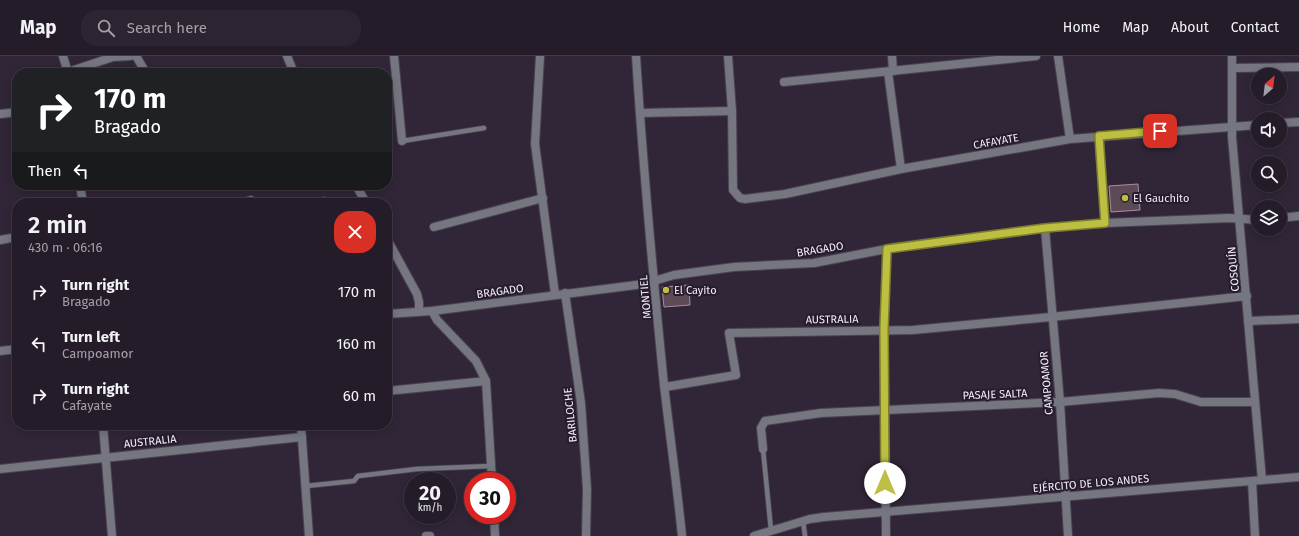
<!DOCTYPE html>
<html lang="en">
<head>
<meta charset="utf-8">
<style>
  :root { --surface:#241c29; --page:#2c2531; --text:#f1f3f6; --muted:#a3a1a8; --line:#413a46 }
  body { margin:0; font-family:"Fira Sans",sans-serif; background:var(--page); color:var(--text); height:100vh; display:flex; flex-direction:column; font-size:15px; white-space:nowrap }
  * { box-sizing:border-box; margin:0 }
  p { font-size:13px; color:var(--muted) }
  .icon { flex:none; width:22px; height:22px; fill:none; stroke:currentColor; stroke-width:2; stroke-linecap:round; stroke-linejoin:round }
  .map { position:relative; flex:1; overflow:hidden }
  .panel { position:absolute; left:12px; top:142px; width:380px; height:232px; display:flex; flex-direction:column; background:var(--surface); border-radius:16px; box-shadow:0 2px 10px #0003,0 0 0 1px var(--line) }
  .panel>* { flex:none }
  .banner { position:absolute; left:12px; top:12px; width:380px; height:122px; border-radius:16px; box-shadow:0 2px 10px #0003,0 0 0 1px var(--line); background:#202124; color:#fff; overflow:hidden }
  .needle { width:26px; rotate:28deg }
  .controls { position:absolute; left:1251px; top:12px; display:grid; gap:8px }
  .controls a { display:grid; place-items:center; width:36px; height:36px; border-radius:50%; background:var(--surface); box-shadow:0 2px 10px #0003,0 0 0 1px var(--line); font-size:20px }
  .speed { position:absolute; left:404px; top:416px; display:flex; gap:8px; font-size:20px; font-weight:700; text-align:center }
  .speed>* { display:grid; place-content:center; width:52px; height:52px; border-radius:50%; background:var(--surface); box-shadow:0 2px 10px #0003,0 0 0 1px var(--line); line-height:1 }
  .speed small { font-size:10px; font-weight:400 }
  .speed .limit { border:6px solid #d22; background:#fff; color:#111 }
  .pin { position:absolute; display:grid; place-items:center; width:34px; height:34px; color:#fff; margin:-17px; border-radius:8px; box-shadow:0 2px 6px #0006 }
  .me { position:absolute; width:44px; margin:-22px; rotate:0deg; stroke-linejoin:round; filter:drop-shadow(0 0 3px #0008) }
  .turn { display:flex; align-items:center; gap:14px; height:84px; padding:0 16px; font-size:18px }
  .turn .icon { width:52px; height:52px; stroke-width:2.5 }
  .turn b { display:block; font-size:28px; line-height:34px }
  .then { display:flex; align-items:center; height:38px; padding:0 16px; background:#0003; gap:8px; font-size:15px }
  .round { display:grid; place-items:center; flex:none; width:42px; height:42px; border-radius:16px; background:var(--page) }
  .summary { display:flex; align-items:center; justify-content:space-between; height:68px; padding:0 16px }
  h1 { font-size:24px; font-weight:600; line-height:30px }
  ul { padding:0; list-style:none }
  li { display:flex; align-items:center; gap:12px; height:52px; padding:0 16px }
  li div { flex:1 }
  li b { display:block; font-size:15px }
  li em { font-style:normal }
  header { display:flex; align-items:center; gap:24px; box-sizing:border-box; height:56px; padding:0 20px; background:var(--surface); border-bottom:1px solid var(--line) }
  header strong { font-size:19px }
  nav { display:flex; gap:22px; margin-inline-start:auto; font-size:14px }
  .search { width:280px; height:36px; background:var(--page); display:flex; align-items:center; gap:10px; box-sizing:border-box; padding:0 14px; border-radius:16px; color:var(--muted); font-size:15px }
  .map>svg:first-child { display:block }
  .building { fill:#5e4a56; stroke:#a68f9c }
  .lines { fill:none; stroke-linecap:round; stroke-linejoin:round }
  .service-casing { stroke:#4b4252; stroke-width:6 }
  .minor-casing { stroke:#4b4252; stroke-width:10 }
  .service { stroke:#757680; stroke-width:4.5 }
  .minor { stroke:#757680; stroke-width:8 }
  .route-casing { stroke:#7b7c2c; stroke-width:10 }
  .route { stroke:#bdbf43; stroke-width:7 }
  .poi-dot { fill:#bdbf43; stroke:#261c2d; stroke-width:1.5 }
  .labels { text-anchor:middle; stroke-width:4; stroke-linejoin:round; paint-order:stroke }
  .street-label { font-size:11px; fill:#f2ebf7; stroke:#261c2d }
  .poi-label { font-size:11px; fill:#f2ebf7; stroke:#261c2d; text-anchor:start }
</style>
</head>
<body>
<header>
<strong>Map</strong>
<div class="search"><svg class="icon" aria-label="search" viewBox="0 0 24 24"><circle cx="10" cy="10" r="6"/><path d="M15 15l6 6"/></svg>Search here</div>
<nav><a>Home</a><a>Map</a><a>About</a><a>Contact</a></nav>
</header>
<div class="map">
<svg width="1299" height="480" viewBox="0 0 1299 480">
  <rect width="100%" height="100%" fill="#302637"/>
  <g class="building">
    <polygon points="1138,128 1140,154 1111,156 1109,130"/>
    <polygon points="689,229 690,249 664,251 662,231"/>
  </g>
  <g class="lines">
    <g class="service-casing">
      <g id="service">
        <polyline points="402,85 484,72"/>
        <polyline points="311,147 324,143"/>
        <polyline points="763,393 771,474"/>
        <polyline points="306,430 354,425 358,420 417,413 491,410"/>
        <polyline points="803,465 805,480"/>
      </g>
    </g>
    <g class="minor-casing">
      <g id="minor">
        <polyline points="63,0 68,17"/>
        <polyline points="136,0 146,17"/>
        <polyline points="287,0 294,17"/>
        <polyline points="394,0 402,85"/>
        <polyline points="540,0 535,88 555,238"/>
        <path d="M636,0C643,110 653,220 664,329C670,380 677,430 682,480"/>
        <polyline points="728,0 732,55 733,134 740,142 745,143 785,138 901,113 1070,83 1258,69"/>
        <polyline points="892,0 893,15"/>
        <polyline points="1058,0 1070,83"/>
        <polyline points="1232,0 1232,81 1262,424"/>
        <polyline points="1233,12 1299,11"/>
        <polyline points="68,16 113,1 130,0"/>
        <polyline points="888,16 901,113"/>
        <polyline points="784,26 1036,0"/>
        <polyline points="640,57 732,55"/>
        <polyline points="0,58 17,56"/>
        <polyline points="1280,67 1299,66"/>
        <polyline points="1099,80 1105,167"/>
        <polyline points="80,129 83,147"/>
        <polyline points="356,129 366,147"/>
        <polyline points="242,147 251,144 254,147"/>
        <polyline points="1280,162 1299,160"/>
        <polyline points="434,171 543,142"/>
        <polyline points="1045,172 1060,346 1068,480"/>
        <polyline points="387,183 417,238 419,246 419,255"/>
        <polyline points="0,184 17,181"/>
        <polyline points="565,237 581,347 587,433 586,480"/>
        <polyline points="432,255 437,264 476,305 486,325 492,425"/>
        <polyline points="387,258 432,255 644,228 674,219 734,211 814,207 897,191 1045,172 1105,167 1229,162 1258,164"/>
        <polyline points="1248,265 1299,263"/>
        <polyline points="0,295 17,293"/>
        <polyline points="665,331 736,319 729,277 913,274 1051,261 1247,240"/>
        <polyline points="387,335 486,325"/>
        <polyline points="103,369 112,480"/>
        <polyline points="301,369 309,480"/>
        <polyline points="763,393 761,372 765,365 821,357 1060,346 1159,337 1175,338 1201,346 1254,346"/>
        <polyline points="0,413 302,381"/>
        <polyline points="1252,425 1255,480"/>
        <polyline points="494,459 495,480"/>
        <polyline points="426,480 430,480"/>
        <polyline points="754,480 810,463 824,461 1299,421"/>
        <polyline points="886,480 884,273 887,193"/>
      </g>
    </g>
    <use href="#service" class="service"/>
    <use href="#minor" class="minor"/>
  </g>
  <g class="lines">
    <g class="route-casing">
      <polyline id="route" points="885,427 884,273 887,193 1045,172 1105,167 1099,80 1160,75"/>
    </g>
    <use href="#route" class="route"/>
  </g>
  <g class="poi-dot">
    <circle cx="1125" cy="142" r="4"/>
    <circle cx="666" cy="234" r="4"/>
  </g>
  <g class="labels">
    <g class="street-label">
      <text transform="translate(996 85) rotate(-10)" y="4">CAFAYATE</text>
      <text transform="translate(820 193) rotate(-9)" y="4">BRAGADO</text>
      <text transform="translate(1233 213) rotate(-95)" y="4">COSQUÍN</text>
      <text transform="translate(500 235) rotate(-8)" y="4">BRAGADO</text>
      <text transform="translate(645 241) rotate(-95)" y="4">MONTIEL</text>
      <text transform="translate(832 263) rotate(-1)" y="4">AUSTRALIA</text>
      <text transform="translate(1046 327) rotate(-95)" y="4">CAMPOAMOR</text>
      <text transform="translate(995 338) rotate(-2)" y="4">PASAJE SALTA</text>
      <text transform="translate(570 359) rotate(-96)" y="4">BARILOCHE</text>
      <text transform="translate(150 385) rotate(-6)" y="4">AUSTRALIA</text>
      <text transform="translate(1091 427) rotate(-5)" y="4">EJÉRCITO DE LOS ANDES</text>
    </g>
    <g class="poi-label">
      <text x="1133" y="146">El Gauchito</text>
      <text x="674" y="238">El Cayito</text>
    </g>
  </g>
</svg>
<div class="controls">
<a><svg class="needle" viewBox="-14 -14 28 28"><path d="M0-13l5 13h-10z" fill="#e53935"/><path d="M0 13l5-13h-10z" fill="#a3a1a8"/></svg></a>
<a><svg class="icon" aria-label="sound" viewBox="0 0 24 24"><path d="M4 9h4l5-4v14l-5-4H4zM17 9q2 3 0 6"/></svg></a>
<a><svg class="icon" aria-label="search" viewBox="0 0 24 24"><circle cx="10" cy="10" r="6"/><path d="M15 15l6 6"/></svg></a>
<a><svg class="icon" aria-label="layers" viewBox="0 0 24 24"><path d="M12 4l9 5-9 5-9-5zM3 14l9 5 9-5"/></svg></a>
</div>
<div class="speed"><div>20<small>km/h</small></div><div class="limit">30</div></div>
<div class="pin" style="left:1160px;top:75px;background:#d93025"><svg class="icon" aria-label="arrive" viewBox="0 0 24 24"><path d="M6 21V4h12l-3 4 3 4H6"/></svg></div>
<svg class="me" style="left:885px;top:427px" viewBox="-20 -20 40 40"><circle r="19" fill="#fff"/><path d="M0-13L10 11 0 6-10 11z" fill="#bdbf43"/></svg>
<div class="banner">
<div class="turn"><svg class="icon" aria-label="right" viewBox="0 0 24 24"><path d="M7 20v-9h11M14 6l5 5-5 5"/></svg><div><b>170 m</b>Bragado</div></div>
<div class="then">Then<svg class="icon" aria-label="left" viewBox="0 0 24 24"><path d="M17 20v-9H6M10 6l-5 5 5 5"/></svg></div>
</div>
<section class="panel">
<div class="summary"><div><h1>2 min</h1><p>430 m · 06:16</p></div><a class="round" style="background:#d93025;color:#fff"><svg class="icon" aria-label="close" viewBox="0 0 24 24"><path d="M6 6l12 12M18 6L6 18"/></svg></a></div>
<ul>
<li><svg class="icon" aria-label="right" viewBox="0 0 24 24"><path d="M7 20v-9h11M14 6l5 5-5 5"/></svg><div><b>Turn right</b><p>Bragado</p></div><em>170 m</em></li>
<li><svg class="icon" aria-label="left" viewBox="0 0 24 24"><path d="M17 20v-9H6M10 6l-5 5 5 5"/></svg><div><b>Turn left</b><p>Campoamor</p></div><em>160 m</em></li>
<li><svg class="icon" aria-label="right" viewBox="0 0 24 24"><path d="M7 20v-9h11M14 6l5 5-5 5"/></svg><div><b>Turn right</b><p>Cafayate</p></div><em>60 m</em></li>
</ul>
</section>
</div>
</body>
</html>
